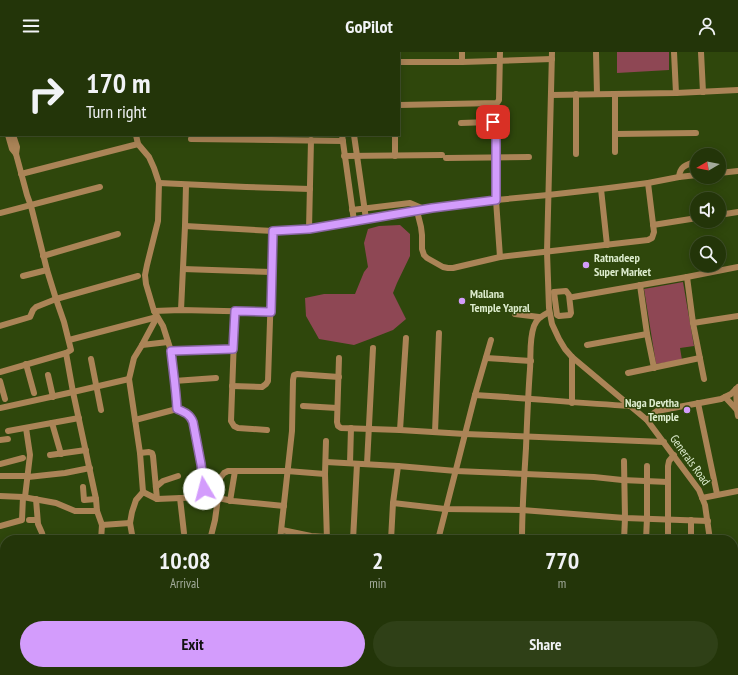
<!DOCTYPE html>
<html lang="en">
<head>
<meta charset="utf-8">
<style>
  :root { --surface:#233509; --page:#2f4017; --text:#f1f3f6; --muted:#a3ab9c; --line:#40502a; --accent:#d39cfc }
  body { margin:0; font-family:"PT Sans Narrow",sans-serif; background:var(--page); color:var(--text); height:100vh; display:flex; flex-direction:column; font-size:15px; white-space:nowrap }
  * { box-sizing:border-box; margin:0 }
  p { font-size:13px; color:var(--muted) }
  .icon { flex:none; width:22px; height:22px; fill:none; stroke:currentColor; stroke-width:2; stroke-linecap:round; stroke-linejoin:round }
  .map { position:relative; flex:1; overflow:hidden }
  .panel { position:absolute; left:0px; top:483px; width:738px; height:140px; display:flex; flex-direction:column; background:var(--surface); border-radius:16px 16px 0 0; box-shadow:0 2px 10px #0003,0 0 0 1px var(--line) }
  .panel>* { flex:none }
  .hud { position:absolute; left:0px; top:0px; width:400px; height:84px; box-shadow:0 2px 10px #0003,0 0 0 1px var(--line); background:#233509; color:var(--text); overflow:hidden }
  .needle { width:26px; rotate:260deg }
  .buttons { position:absolute; left:690px; top:96px; display:grid; gap:8px }
  .buttons a { display:grid; place-items:center; width:36px; height:36px; border-radius:50%; background:var(--surface); box-shadow:0 2px 10px #0003,0 0 0 1px var(--line); font-size:20px }
  .pin { position:absolute; display:grid; place-items:center; width:34px; height:34px; color:#fff; margin:-17px; border-radius:8px; box-shadow:0 2px 6px #0006 }
  .me { position:absolute; width:44px; margin:-22px; rotate:352deg; stroke-linejoin:round; filter:drop-shadow(0 0 3px #0008) }
  .turn { display:flex; align-items:center; gap:14px; height:84px; padding:0 20px; font-size:18px }
  .turn .icon { width:52px; height:52px; stroke-width:2.5 }
  .turn b { display:block; font-size:28px; line-height:34px }
  .eta { display:flex; justify-content:space-evenly; align-items:center; height:68px; text-align:center }
  .eta b { font-size:24px; font-weight:700; line-height:28px }
  .cta { display:flex; gap:8px; margin-top:auto; padding:8px 20px }
  .cta a { flex:1; height:46px; border-radius:24px; background:var(--accent); color:#111; font-size:16px; font-weight:700; line-height:46px; text-align:center }
  .cta a+a { background:var(--page); color:var(--text) }
  header { display:flex; justify-content:space-between; align-items:center; height:52px; padding:0 20px; background:var(--surface); font-size:18px; font-weight:700 }
  .map>svg:first-child { display:block }
  .green { fill:#8e4754 }
  .lines { fill:none; stroke-linecap:round; stroke-linejoin:round }
  .minor { stroke:#ab8457; stroke-width:6 }
  .major { stroke:#f3d3b0; stroke-width:8 }
  .route-casing { stroke:#8965a4; stroke-width:10 }
  .route { stroke:#d39cfc; stroke-width:7 }
  .poi-dot { fill:#d39cfc; stroke:#2f470c; stroke-width:1.5 }
  .labels { text-anchor:middle; stroke-width:3; stroke-linejoin:round; paint-order:stroke }
  .poi-label { font-size:12px; font-weight:bold; fill:#ddecce; stroke:#2f470c; text-anchor:start }
  .street-label { font-size:12px; fill:#ddecce; stroke:#2f470c }
</style>
</head>
<body>
<header><svg class="icon" aria-label="menu" viewBox="0 0 24 24"><path d="M4 6h16M4 12h16M4 18h16"/></svg>GoPilot<svg class="icon" aria-label="person" viewBox="0 0 24 24"><circle cx="12" cy="8" r="4"/><path d="M4 21q1-7 8-7t8 7"/></svg></header>
<div class="map">
<svg width="738" height="623" viewBox="0 0 738 623">
  <rect width="100%" height="100%" fill="#2f470c"/>
  <g class="green">
    <polygon points="617,0 669,0 669,18 617,21"/>
    <polygon points="400,173 410,182 410,204 397,231 393,241 406,267 393,278 370,287 354,293 319,287 306,264 305,246 324,242 355,242 364,220 368,215 364,191 368,177 379,174"/>
    <polygon points="683,230 694,294 680,296 682,308 656,312 644,237"/>
  </g>
  <g class="lines">
    <g class="minor">
      <polyline points="120,0 120,1"/>
      <polyline points="552,0 547,200 549,256 552,272 559,287 565,297 572,305 647,368 699,438 705,453 710,488"/>
      <polyline points="596,0 597,42"/>
      <polyline points="674,0 676,41"/>
      <polyline points="701,0 703,40"/>
      <polyline points="81,1 85,0"/>
      <polyline points="293,1 294,0"/>
      <polyline points="337,1 338,0"/>
      <polyline points="349,1 349,0"/>
      <polyline points="399,10 462,10 552,7"/>
      <polyline points="462,10 462,0"/>
      <polyline points="0,22 1,21"/>
      <polyline points="0,34 1,38"/>
      <polyline points="576,42 576,102"/>
      <polyline points="551,43 676,41 738,38"/>
      <polyline points="399,53 497,51 499,48 500,0"/>
      <polyline points="0,54 1,58"/>
      <polyline points="461,71 490,70 495,71 496,74 496,148 500,205"/>
      <polyline points="615,82 696,81"/>
      <polyline points="8,83 12,97 16,102"/>
      <path d="M136,83L138,92L149,105L154,116L159,131L158,169L147,213L145,223L146,232L154,259L163,274L171,299L174,329L176,342L177,357C184,360 190,362 193,370L201,412L205,445"/>
      <polyline points="342,83 354,169"/>
      <polyline points="354,83 366,167"/>
      <polyline points="191,87 343,89"/>
      <polyline points="615,100 615,42"/>
      <polyline points="344,104 442,103"/>
      <polyline points="395,104 395,83"/>
      <polyline points="446,106 529,105"/>
      <polyline points="719,121 738,119"/>
      <polyline points="21,122 138,92"/>
      <path d="M679,125C680,113 687,113 697,109"/>
      <polyline points="159,131 246,135 310,137"/>
      <polyline points="601,137 607,193"/>
      <polyline points="352,158 410,151 424,157"/>
      <polyline points="417,159 421,175 422,183 422,197 424,203 427,206 443,215 448,216 453,216 500,205 648,188 652,186 654,180 648,131"/>
      <polyline points="0,161 100,135"/>
      <polyline points="719,163 738,160"/>
      <polyline points="653,173 697,166"/>
      <polyline points="185,174 273,179 309,177 432,156 496,148 548,143 601,137 648,131 679,125 697,123"/>
      <polyline points="309,177 311,88"/>
      <polyline points="43,204 118,182"/>
      <polyline points="183,217 272,220"/>
      <polyline points="23,224 47,218"/>
      <polyline points="687,225 693,271 704,327"/>
      <polyline points="640,233 647,282 654,316"/>
      <polygon points="566,239 569,243 571,261 570,263 559,264 557,263 554,240"/>
      <polyline points="573,245 687,225 738,215"/>
      <polyline points="181,258 185,174 186,133"/>
      <polyline points="154,259 181,258 271,260"/>
      <polyline points="235,259 231,369 234,374 238,376 267,378"/>
      <polyline points="515,262 539,265"/>
      <polyline points="157,265 142,293 168,290"/>
      <polyline points="693,271 738,264"/>
      <polyline points="0,274 30,265 33,258 36,255 56,247 138,224"/>
      <polyline points="69,288 157,265"/>
      <polyline points="587,293 647,282"/>
      <polyline points="171,299 233,297"/>
      <polyline points="66,301 73,340 96,447 97,459 102,473 101,488"/>
      <polyline points="339,306 337,370 338,374 341,376 400,378 465,382 664,390"/>
      <polyline points="486,306 531,309"/>
      <polyline points="91,307 101,358"/>
      <polyline points="26,312 34,341"/>
      <polyline points="0,320 66,301 71,298 64,270 56,247 47,218 31,154 27,143 16,102 17,95 13,83"/>
      <polyline points="628,321 700,306"/>
      <polyline points="48,323 53,345"/>
      <polyline points="0,329 5,347"/>
      <polyline points="174,329 216,326"/>
      <polyline points="232,334 262,335 266,332 268,329 273,179"/>
      <polyline points="736,337 737,358 738,364"/>
      <path d="M475,343C526,346 578,351 630,354"/>
      <polyline points="725,345 737,358"/>
      <polyline points="572,351 572,305"/>
      <polyline points="698,351 717,442"/>
      <polyline points="303,354 337,356"/>
      <polyline points="0,356 73,340 129,327"/>
      <polyline points="135,368 177,357"/>
      <polyline points="647,368 654,361 657,359 721,347 731,342 738,335"/>
      <polyline points="52,371 61,402"/>
      <polyline points="400,378 406,286"/>
      <polyline points="8,379 79,366"/>
      <polyline points="435,380 439,281"/>
      <polyline points="0,388 8,387"/>
      <polyline points="326,389 325,422 327,488"/>
      <polyline points="140,401 149,400 152,401 153,404 157,447"/>
      <polyline points="50,403 86,398"/>
      <polyline points="624,409 625,466 624,488"/>
      <polyline points="326,410 398,414 456,419 594,425 622,428 668,430"/>
      <polyline points="350,411 351,376"/>
      <polyline points="0,412 23,406"/>
      <polyline points="367,412 373,296"/>
      <polyline points="1,424 28,424"/>
      <polyline points="28,425 65,421 90,416"/>
      <polyline points="83,435 84,448 96,447"/>
      <polyline points="156,435 163,429 178,424"/>
      <polyline points="204,437 217,430 224,421 228,419 287,419 325,422"/>
      <polyline points="143,440 157,447 205,445 218,446 233,449 284,454"/>
      <polyline points="0,444 23,445 56,451 75,459 97,459"/>
      <polyline points="25,445 30,403 26,376"/>
      <polyline points="180,446 184,481"/>
      <polyline points="702,446 738,439"/>
      <polyline points="36,447 38,472 42,481 44,488"/>
      <polyline points="230,449 235,419"/>
      <polyline points="393,451 445,457 522,458 625,466 708,469"/>
      <polyline points="29,468 37,468"/>
      <polyline points="102,473 130,471"/>
      <polyline points="0,474 22,468 23,445"/>
      <polyline points="282,478 311,484 327,485"/>
      <polyline points="133,488 130,471 132,460 136,448 143,440 140,401 129,327 134,306 142,293"/>
      <polyline points="210,488 215,468 218,446"/>
      <polyline points="280,488 292,379 293,328 294,323 297,322 339,325"/>
      <polyline points="353,488 357,412"/>
      <polyline points="391,488 393,451 398,414"/>
      <polyline points="438,488 475,343 491,288"/>
      <path d="M522,488C522,457 524,427 526,396C527,370 528,343 530,317C531,303 529,288 534,274C537,266 542,264 549,260"/>
      <polyline points="646,488 647,466 647,414"/>
      <polyline points="668,488 668,414 669,409 674,403"/>
      <polyline points="691,488 691,468"/>
      <polyline points="733,511 738,511"/>
      <polyline points="0,513 5,511"/>
      <polyline points="0,548 5,546"/>
      <polyline points="0,554 5,568"/>
      <polyline points="53,618 54,623"/>
      <polyline points="98,618 98,623"/>
      <polyline points="202,618 203,623"/>
      <polyline points="282,618 311,623"/>
      <polyline points="324,618 324,623"/>
      <polyline points="358,618 380,623"/>
      <polyline points="725,618 725,623"/>
      <polyline points="33,619 47,618"/>
      <polyline points="175,621 175,623"/>
      <polyline points="267,623 268,618"/>
      <polyline points="420,623 421,618"/>
      <polyline points="486,623 486,618"/>
      <polyline points="657,623 657,618"/>
    </g>
    <g class="major">
      <polyline points="0,593 5,591"/>
      <polyline points="559,618 590,623"/>
    </g>
  </g>
  <g class="lines">
    <g class="route-casing">
      <path id="route" d="M204,437L201,412L193,370C190,362 184,360 177,357C176,337 173,318 171,299L233,297L235,259L271,260L273,179L309,177L432,156L496,148V74L493,70"/>
    </g>
    <use href="#route" class="route"/>
  </g>
  <g class="poi-dot">
    <circle cx="586" cy="213" r="4"/>
    <circle cx="462" cy="249" r="4"/>
    <circle cx="687" cy="358" r="4"/>
  </g>
  <g class="labels">
    <g class="poi-label">
      <text x="594" y="210">Ratnadeep<tspan x="594" dy="14">Super Market</tspan></text>
      <text x="470" y="246">Mallana<tspan x="470" dy="14">Temple Yapral</tspan></text>
      <text x="679" y="355" text-anchor="end">Naga Devtha<tspan x="679" dy="14">Temple</tspan></text>
    </g>
    <g class="street-label">
      <text transform="translate(690 408) rotate(54)" y="4">Generals Road</text>
    </g>
  </g>
</svg>
<div class="buttons">
<a><svg class="needle" viewBox="-14 -14 28 28"><path d="M0-13l5 13h-10z" fill="#e53935"/><path d="M0 13l5-13h-10z" fill="#a3ab9c"/></svg></a>
<a><svg class="icon" aria-label="sound" viewBox="0 0 24 24"><path d="M4 9h4l5-4v14l-5-4H4zM17 9q2 3 0 6"/></svg></a>
<a><svg class="icon" aria-label="search" viewBox="0 0 24 24"><circle cx="10" cy="10" r="6"/><path d="M15 15l6 6"/></svg></a>
</div>
<div class="pin" style="left:493px;top:70px;background:#d93025"><svg class="icon" aria-label="arrive" viewBox="0 0 24 24"><path d="M6 21V4h12l-3 4 3 4H6"/></svg></div>
<svg class="me" style="left:204px;top:437px" viewBox="-20 -20 40 40"><circle r="19" fill="#fff"/><path d="M0-13L10 11 0 6-10 11z" fill="#d39cfc"/></svg>
<div class="hud">
<div class="turn"><svg class="icon" aria-label="right" viewBox="0 0 24 24"><path d="M7 20v-9h11M14 6l5 5-5 5"/></svg><div><b>170 m</b>Turn right</div></div>
</div>
<section class="panel">
<div class="eta">
<div><b>10:08</b><p>Arrival</p></div>
<div><b>2</b><p>min</p></div>
<div><b>770</b><p>m</p></div>
</div>
<div class="cta"><a>Exit</a><a>Share</a></div>
</section>
</div>
</body>
</html>
